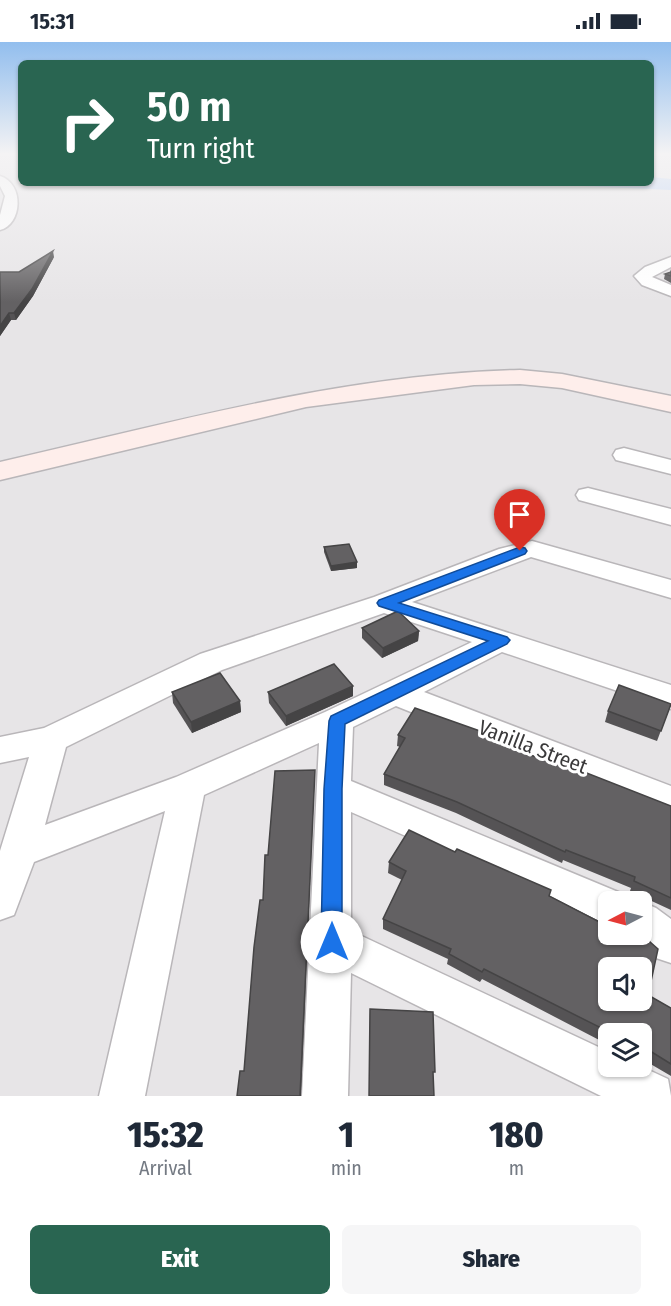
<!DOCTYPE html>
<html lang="en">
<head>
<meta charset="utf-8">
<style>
  :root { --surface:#fff; --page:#f6f6f7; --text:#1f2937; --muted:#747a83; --accent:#296551 }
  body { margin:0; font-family:"Fira Sans Condensed",sans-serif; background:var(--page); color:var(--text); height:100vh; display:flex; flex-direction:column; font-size:22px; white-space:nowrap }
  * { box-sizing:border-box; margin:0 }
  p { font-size:20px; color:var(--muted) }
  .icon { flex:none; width:33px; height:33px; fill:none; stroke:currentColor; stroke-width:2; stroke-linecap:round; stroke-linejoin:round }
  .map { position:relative; height:1054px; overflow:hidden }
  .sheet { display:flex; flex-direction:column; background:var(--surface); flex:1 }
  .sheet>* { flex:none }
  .top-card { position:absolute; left:18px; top:18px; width:636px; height:126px; border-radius:9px; box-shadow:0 2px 4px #0004; background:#296551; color:#fff; overflow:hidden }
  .needle { width:39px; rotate:264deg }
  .controls { position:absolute; left:598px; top:849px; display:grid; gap:12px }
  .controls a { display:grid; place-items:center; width:54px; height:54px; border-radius:9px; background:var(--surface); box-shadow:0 2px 4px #0004; font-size:30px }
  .pin { position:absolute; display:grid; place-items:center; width:51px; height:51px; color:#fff; margin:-62px -26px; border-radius:50% 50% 50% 0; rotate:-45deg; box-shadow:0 0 6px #0007 }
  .pin .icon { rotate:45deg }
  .me { position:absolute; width:66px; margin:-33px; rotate:0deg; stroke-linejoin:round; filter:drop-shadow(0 0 4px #0008) }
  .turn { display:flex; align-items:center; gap:21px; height:126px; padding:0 30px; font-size:27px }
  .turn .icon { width:78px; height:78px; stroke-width:2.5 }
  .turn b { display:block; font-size:42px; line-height:51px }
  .eta { display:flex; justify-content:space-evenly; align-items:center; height:102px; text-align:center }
  .eta b { font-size:36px; font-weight:800; line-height:42px }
  .cta { display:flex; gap:12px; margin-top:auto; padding:12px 30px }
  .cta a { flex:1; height:69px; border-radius:9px; background:var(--accent); color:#fff; font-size:24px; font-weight:800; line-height:69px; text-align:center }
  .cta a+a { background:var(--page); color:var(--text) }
  .status { display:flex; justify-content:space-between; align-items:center; height:42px; padding:0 30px; background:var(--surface); direction:ltr }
  .status svg { height:16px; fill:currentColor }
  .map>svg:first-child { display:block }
  .water { fill:#b1cdf7 }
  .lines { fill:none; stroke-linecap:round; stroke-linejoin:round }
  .street-casing { stroke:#b9b6b9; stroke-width:3 }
  .secondary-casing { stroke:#b9b6b9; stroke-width:3 }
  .street { fill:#fff; fill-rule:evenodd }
  .secondary { fill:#feeeeb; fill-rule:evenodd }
  .wall { fill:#555355 }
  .shaded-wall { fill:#454445 }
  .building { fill:#636163; stroke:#454445; stroke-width:1.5; fill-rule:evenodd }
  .route { fill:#1a73e8; stroke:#114b97; stroke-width:1.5 }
  .labels { text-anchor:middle; stroke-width:6; stroke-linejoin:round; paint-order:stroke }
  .near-street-label { font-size:21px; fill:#3a393a; stroke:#fff }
</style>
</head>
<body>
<div class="status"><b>15:31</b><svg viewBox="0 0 49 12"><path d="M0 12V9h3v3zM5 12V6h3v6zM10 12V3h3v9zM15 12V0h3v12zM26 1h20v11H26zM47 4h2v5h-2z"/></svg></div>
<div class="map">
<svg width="671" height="1054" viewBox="0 0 671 1054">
  <rect width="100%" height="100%" fill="#e7e5e7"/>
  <polygon class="water" points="651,135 671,137 671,148 516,141 651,141"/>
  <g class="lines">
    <g class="street-casing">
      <g id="street">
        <path d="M0,134C25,142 22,183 0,188V173L5,154L0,144Z"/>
        <polygon points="671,215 671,225 652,235 671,243 671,254 642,243 634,234 645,225"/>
        <polygon points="624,406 671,418 671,432 616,418 613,413 616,408"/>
        <polygon points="588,446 671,467 671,483 579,458 576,453 579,448"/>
        <path d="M532,499L671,538V556L531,515L412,560L671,643V667L502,610L424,650L671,744V774L396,664L353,685L351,739L623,852L626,860H609V883L351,770V889L609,1010V1024H640L668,1037L671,1054H601L351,931L348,1054H302L319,701L204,753L145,1054H99L165,769L34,820L14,873L0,878V809L29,715L0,721V695L44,686L200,612L374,555L499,507ZM384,571L472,600L325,670L176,735L45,783L66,705L222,628Z"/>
        <polygon points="642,860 656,866 671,877 671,921 656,916 628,892 642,892"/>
      </g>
    </g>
    <g class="secondary-casing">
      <path id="secondary" d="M520,328L562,332L671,354V370L562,346L520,342L474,343L306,365L0,438V420C172,381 343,332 520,328Z"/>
    </g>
    <use href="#street" class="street"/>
    <use href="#secondary" class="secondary"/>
  </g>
  <g class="wall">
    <polygon points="54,215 33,254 16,278 11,278 0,294 0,230 19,230"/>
    <polygon points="671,227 671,241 664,237 665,232 670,230"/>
    <polygon points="324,505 357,520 357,526 331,529 324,510"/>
    <polygon points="362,586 419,589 418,599 382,616 362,596"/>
    <polygon points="172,650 240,659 241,670 192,691 173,661"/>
    <polygon points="268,650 353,654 286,684 269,661"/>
    <polygon points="671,662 657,699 605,680 608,669"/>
    <polygon points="480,689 480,692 499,701 671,764 671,868 630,849 631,846 563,818 562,821 456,771 384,743 384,732 400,705 397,704 398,693"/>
    <polygon points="455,810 550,854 607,883 609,876 648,953 671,966 671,1034 642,1017 642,992 609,992 609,997 605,995 603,1000 482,937 480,940 447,922 448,917 383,887 383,877 402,838 388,831 389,820"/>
  </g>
  <g class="shaded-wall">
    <polygon points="53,209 54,215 33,254 16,278 14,271"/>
    <polygon points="9,271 11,278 0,294 0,284"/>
    <polygon points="357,520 357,526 331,529 331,524"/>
    <polygon points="419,589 418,599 382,616 383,606"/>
    <polygon points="353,644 353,654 286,684 286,674"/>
    <polygon points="240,659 241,670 192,691 191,680"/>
    <polygon points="315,728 301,1054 300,1054"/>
  </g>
  <g class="building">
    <polygon points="53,209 32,247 14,271 9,271 0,284 0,230 19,230"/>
    <polygon points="671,230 671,234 665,232"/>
    <polygon points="349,502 357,520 331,524 324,505"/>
    <polygon points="398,569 419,589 383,606 362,586"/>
    <polygon points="334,622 353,644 286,674 268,650"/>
    <polygon points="220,631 240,659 191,680 172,650"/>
    <polygon points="619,643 671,662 661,689 608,669"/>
    <polygon points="415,666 480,689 479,692 499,701 549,720 551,717 671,764 671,856 634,839 635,835 566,808 565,810 457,760 384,732 405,696 398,693"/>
    <polygon points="315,728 300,1054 237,1054 240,1029 244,1029 254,905 260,858 263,858 265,813 268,813 275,729"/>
    <path d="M409,788L455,810L457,807L551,848L549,854L607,884L609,877V892H641L658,907L648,953L671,966V1022L642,1004V992H620L608,985L607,989L484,927L482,930L449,912L451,907L383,877L406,829L389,820ZM609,926H642V958H609Z"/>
    <polygon points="370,967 433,970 435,1030 433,1030 434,1054 369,1054"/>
  </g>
  <linearGradient id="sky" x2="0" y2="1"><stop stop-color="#92beee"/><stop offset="0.43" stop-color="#f4f3f4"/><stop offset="1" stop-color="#f4f3f4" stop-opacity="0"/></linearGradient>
  <rect width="671" height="260" fill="url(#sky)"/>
  <polygon class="route" points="520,505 525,506 527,509 525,512 399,561 507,595 510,598 507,602 345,682 342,747 342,900 339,906 332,909 324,906 321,900 324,747 329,679 331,674 488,599 379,564 377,561 379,558"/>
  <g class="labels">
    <g class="near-street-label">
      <text transform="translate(533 705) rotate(21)" y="7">Vanilla Street</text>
    </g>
  </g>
</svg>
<div class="controls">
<a><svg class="needle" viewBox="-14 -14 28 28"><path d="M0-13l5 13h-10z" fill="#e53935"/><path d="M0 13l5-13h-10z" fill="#747a83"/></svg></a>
<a><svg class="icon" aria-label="sound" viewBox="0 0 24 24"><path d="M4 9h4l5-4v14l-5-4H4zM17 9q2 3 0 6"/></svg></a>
<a><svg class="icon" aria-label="layers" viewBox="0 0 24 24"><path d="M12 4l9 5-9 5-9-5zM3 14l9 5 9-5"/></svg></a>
</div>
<div class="pin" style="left:520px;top:509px;background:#d93025"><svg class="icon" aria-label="arrive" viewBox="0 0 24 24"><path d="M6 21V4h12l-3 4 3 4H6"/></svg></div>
<svg class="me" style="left:332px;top:900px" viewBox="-20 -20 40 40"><circle r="19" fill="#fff"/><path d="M0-13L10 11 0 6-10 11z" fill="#1a73e8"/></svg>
<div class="top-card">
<div class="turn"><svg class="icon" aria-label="right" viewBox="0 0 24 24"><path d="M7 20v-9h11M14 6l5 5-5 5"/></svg><div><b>50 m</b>Turn right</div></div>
</div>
</div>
<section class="sheet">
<div class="eta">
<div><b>15:32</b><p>Arrival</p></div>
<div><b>1</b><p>min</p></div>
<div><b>180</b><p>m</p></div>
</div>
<div class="cta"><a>Exit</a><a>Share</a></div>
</section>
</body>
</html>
